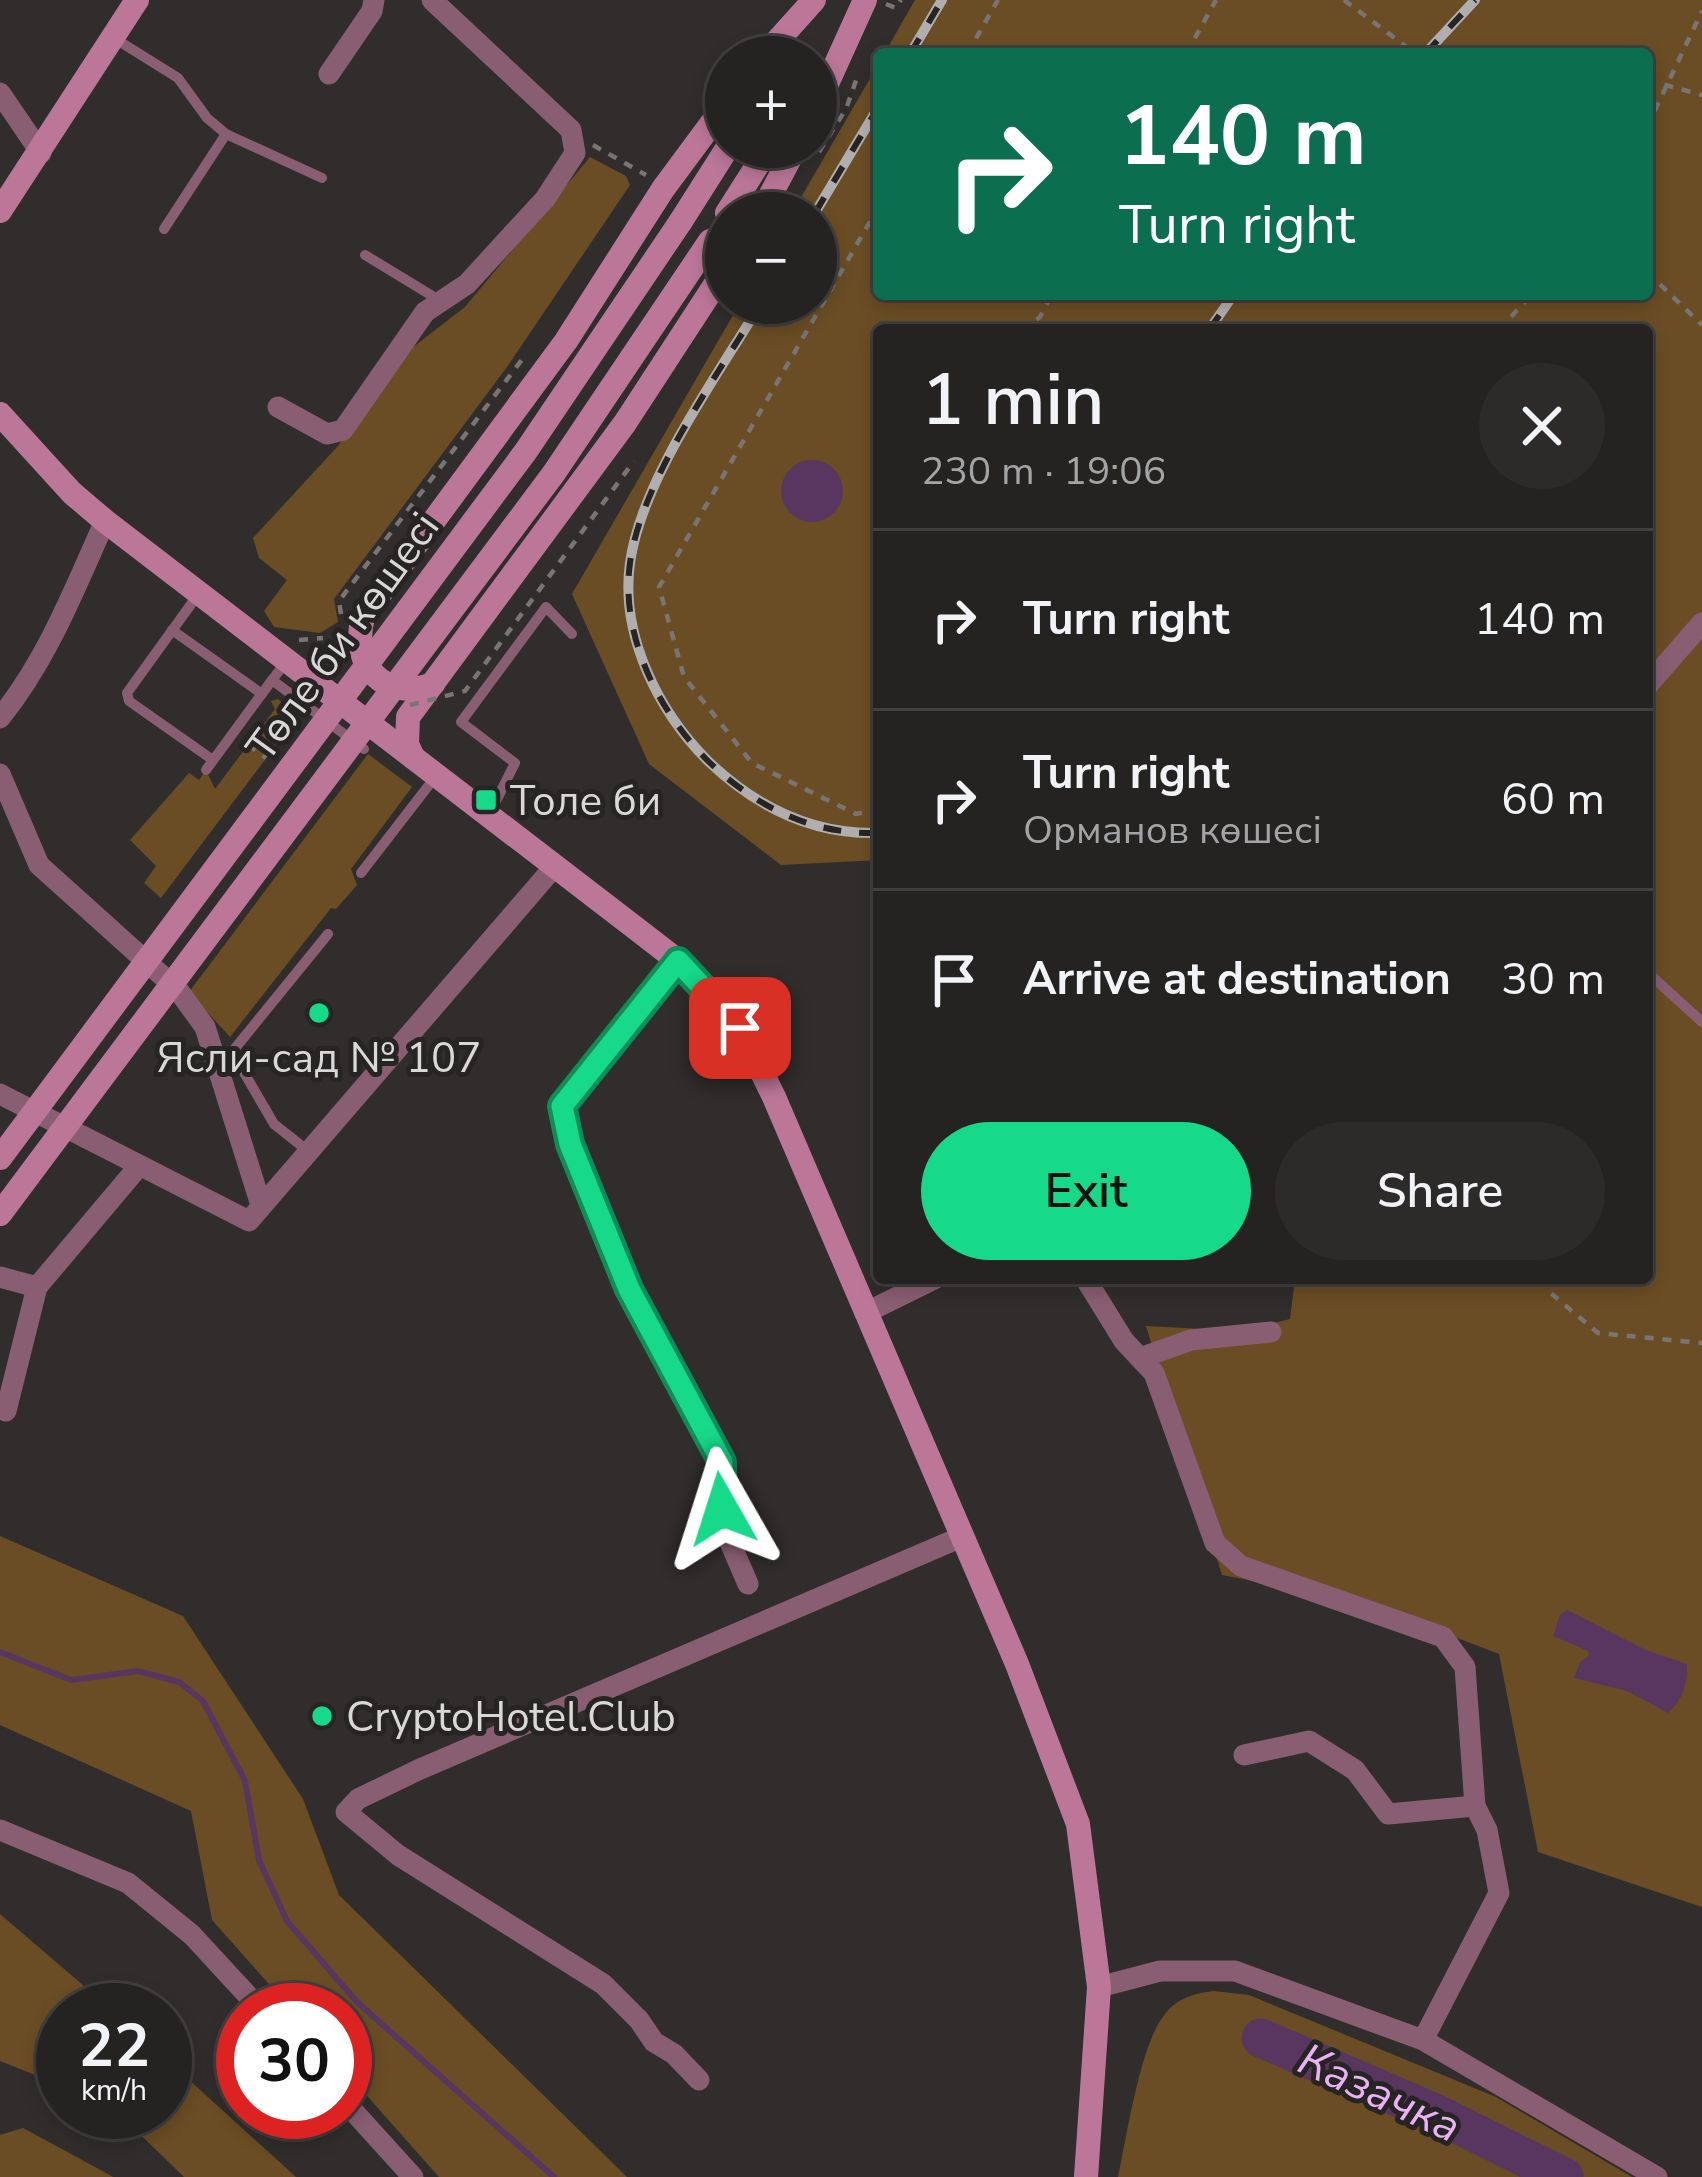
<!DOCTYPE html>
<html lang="en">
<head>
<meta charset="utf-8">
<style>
  :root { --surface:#252222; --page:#2d2a2a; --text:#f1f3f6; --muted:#a3a4a5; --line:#423f40; --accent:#16d989 }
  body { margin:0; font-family:"Nunito Sans",sans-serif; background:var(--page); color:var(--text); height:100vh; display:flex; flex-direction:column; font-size:45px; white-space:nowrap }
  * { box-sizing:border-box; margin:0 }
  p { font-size:39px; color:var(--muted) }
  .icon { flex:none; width:66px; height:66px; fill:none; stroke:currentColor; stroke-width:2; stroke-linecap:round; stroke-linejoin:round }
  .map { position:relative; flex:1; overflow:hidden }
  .side { position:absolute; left:873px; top:324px; width:780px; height:960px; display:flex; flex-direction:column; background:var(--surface); border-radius:12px; box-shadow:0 6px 18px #0003,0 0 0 3px var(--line) }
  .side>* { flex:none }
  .banner { position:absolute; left:873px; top:48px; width:780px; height:252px; border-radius:12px; box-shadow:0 6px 18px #0003,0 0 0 3px var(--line); background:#0b6e4f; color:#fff; overflow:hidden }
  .fabs { position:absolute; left:705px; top:36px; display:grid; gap:24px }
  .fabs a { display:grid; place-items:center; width:132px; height:132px; border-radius:50%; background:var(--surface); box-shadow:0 6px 18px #0003,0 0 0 3px var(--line); font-size:60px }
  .speed { position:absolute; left:36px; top:1983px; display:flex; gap:24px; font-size:60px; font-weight:700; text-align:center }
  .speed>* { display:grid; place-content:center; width:156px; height:156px; border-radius:50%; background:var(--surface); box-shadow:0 6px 18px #0003,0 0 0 3px var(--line); line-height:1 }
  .speed small { font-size:30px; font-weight:400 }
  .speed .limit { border:18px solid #d22; background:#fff; color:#111 }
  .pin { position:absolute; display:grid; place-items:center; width:102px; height:102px; color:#fff; margin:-51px; border-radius:24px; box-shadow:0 6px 18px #0006 }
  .me { position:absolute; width:132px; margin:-66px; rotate:354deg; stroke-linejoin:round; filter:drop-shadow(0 0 9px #0008) }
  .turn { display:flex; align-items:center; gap:42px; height:252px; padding:0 48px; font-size:54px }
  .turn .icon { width:156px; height:156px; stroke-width:2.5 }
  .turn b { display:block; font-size:84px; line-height:102px }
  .round { display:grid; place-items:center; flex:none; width:126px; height:126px; border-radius:63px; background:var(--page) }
  .overview { display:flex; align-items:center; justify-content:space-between; height:204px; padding:0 48px }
  h1 { font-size:72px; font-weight:600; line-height:90px }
  .primary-button { display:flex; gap:24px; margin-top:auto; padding:24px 48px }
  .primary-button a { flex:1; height:138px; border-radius:72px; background:var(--accent); color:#111; font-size:48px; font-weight:600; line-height:138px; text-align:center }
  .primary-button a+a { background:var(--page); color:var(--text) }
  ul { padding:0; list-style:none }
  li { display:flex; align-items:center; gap:36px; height:180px; padding:0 48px; border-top:3px solid var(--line) }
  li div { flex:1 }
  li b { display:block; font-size:45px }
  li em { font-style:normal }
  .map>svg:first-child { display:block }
  .green { fill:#6a4d24 }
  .water { fill:#59365f }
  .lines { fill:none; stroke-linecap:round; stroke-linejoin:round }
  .stream { stroke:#59365f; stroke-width:6 }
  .river { stroke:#59365f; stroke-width:39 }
  .path { stroke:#797575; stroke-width:4.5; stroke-dasharray:9 9; stroke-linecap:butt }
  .lane { stroke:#895e72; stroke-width:10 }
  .street { stroke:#895e72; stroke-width:21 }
  .secondary { stroke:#bc7798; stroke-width:24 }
  .rail-casing { stroke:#b0aeae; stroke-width:10 }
  .rail { stroke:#272424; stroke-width:6; stroke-dasharray:18; stroke-linecap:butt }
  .path-bridge { stroke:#797575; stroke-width:4.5; stroke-dasharray:9 9; stroke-linecap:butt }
  .secondary-bridge { stroke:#bc7798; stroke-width:24 }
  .route-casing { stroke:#0e8d59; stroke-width:30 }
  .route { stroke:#16d989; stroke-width:21 }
  .poi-dot { fill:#16d989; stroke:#272424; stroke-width:4.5 }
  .labels { text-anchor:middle; stroke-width:10; stroke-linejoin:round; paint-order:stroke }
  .street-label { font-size:42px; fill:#d9d7d7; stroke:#272424 }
  .poi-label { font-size:42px; fill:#d9d7d7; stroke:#272424; text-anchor:start }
  .water-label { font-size:45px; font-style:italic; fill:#ebb1f5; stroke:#272424 }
</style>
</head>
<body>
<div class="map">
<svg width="1702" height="2177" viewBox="0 0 1702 2177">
  <rect width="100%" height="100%" fill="#312d2d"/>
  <g class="green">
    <polygon points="915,0 1702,0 1702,1907 1538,1852 1499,1654 1369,1604 1222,1575 1146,1326 1241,1331 1290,1319 1295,1278 1647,1278 1647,330 879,330 879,860 781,865 649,764 572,594 740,303 816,303 816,213 792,213 879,63 879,294 1647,294 1647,54 884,54"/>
    <polygon points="590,157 626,176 630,185 507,367 334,599 338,622 320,633 274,627 264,611 287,580 259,558 253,538 338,446 408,351 465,307"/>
    <polygon points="278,699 298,716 161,898 144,883 156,866 130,840 189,773 199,780 206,770 215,789 275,709 271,701"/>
    <polygon points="368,754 412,787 351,869 357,885 336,909 331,908 230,1037 189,992"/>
    <polygon points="0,1536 183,1616 303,1799 339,1895 627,2177 439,2177 345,2071 345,2010 292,2010 212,1920 191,1811 0,1725"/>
    <polygon points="0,1914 112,2010 63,2010 63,2086 0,2061"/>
    <path d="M1214,1991L1249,1995L1496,2097L1632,2177H1118C1127,2136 1140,2044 1165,2014C1177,1998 1195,1993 1214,1991Z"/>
    <polygon points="165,2058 296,2177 184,2177 117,2112 165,2112"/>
    <polygon points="23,2128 106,2173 113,2177 0,2177 0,2135"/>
  </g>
  <g class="water">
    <circle cx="812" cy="491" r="31"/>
    <path d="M1567,1610L1646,1650L1687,1664C1688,1683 1683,1700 1668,1713L1627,1691L1574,1678L1580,1662L1589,1656L1588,1651L1553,1636L1560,1615Z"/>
  </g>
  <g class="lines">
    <polyline class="stream" points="0,1652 71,1680 138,1671 179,1682 203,1701 245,1781 259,1860 287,1921 357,2002 554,2177"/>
    <polyline class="river" points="1261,2038 1439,2115 1564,2177"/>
    <g class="path">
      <polyline points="1344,0 1416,54"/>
      <polyline points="886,4 896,8 901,0"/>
      <polyline points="967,54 998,0"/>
      <polyline points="1186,54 1216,0"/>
      <polyline points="1647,80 1702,95"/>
      <polyline points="1647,127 1702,11"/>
      <polyline points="593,145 646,175"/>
      <polyline points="819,152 846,109 859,72"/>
      <polyline points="879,206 659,587 684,677 752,763 856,814 879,809"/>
      <polyline points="1647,272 1702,325"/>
      <polyline points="1022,330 1040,317 1052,294"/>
      <polyline points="1499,330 1532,294"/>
      <polyline points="341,614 339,601 524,357"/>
      <polyline points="299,640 323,638"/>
      <polyline points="248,745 266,758"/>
      <polyline points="1547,1278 1546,1289 1598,1333 1702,1343"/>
    </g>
    <g class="lane">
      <polyline points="114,38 178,78 207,118 226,134 322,178"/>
      <polyline points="164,229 226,134"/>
      <polyline points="365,255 439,300"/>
      <polyline points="197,596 127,693 129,701 213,760"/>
      <polyline points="172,630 262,694"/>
      <polyline points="286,662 272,680 364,749"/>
      <polyline points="206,770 272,680"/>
      <polyline points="490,813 515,763 461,722 546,607 572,634"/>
      <polyline points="361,873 436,776"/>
      <polyline points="1647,972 1702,1022"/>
      <polyline points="308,1151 274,1124 232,1052 328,934"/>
    </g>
    <g class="street">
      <polyline points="329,74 372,11 374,0"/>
      <polyline points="0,93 41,153"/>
      <polyline points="278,407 327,434 343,430 425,312 467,284 545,199 575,153 571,130 432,0"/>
      <polyline points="1647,686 1702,623"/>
      <path d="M0,718C47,660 74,590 105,521"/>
      <polyline points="0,774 39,865 178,990 205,1027 261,1205"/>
      <polyline points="678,961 569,1095 562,1106 563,1122 629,1289 722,1462 723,1526 748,1584"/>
      <polyline points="0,1094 249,1221 554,867"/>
      <polyline points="0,1277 37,1287"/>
      <polyline points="1085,1278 1124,1341 1154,1373 1215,1543 1241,1566 1443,1637 1465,1667 1475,1806 1487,1830 1499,1893 1423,2040"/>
      <polyline points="865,1313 936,1278"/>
      <polyline points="1140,1358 1191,1340 1271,1332"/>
      <polyline points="6,1411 37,1287 139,1166"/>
      <polyline points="1244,1755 1309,1741 1355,1770 1388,1814 1475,1806"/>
      <polyline points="0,1830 128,1883 192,1935 261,2010"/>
      <polyline points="1099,1987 1160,1971 1235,1971 1423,2040 1657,2177"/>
      <polyline points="699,2080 674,2054 654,2042 639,2020 603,1984 398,1855 346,1812 358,1799 418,1770 959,1538"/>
      <polyline points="345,2102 413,2177"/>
    </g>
    <g class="secondary">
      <polyline points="763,57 814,0"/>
      <polyline points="816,108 865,0"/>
      <polyline points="0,211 137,0"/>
      <polyline points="727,213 769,147"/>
      <polyline points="761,213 796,147"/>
      <polyline points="681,221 728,147"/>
      <polyline points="0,414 72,493 105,521 638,930 678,961 740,1028 774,1097 1017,1664 1078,1824 1099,1987 1086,2177"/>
      <path d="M433,684C384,702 350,665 363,617L566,341L663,189L726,104"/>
      <polyline points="413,757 407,744 408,717 625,423 726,268"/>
    </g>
    <g class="rail-casing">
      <g id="rail">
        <polyline points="910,54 942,0"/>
        <polyline points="1425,54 1475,0"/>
        <polyline points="815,213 879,106"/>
        <path d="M761,303C718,375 641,480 630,563C620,635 658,711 708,761C756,807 812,835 879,833"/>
        <polyline points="1209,330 1234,294"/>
      </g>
    </g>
    <use href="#rail" class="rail"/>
    <polyline class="path-bridge" points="410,705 465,691 634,461"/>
    <g class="secondary-bridge">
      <polyline points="0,1158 526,451 681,221"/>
      <polyline points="0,1214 554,473 710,241"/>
    </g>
  </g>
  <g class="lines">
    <g class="route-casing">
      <polyline id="route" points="722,1509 722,1462 629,1289 570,1144 562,1106 678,961 740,1028"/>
    </g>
    <use href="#route" class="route"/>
  </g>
  <g class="poi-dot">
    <rect x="474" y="788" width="24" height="24" rx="6"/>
    <circle cx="319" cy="1013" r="12"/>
    <circle cx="322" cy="1716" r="12"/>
  </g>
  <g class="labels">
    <g class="street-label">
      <text transform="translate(342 636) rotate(-54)" y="15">Төле би көшесі</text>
    </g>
    <g class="poi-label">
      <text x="510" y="815">Толе би</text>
      <text x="319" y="1072" text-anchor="middle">Ясли-сад № 107</text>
      <text x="346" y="1731">CryptoHotel.Club</text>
    </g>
    <g class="water-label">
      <text transform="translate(1380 2092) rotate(25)" y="16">Казачка</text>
    </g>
  </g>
</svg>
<div class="fabs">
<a>+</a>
<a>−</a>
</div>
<div class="speed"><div>22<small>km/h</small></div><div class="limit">30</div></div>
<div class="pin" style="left:740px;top:1028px;background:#d93025"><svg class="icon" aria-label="arrive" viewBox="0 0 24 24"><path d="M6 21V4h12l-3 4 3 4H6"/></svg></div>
<svg class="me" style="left:722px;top:1509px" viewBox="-20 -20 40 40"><path d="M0-17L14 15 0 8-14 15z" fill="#16d989" stroke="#fff" stroke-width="4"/></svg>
<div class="banner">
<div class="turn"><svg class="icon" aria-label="right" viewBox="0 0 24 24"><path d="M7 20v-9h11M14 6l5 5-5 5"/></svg><div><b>140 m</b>Turn right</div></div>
</div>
<section class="side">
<div class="overview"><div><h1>1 min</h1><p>230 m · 19:06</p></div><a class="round"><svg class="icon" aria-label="close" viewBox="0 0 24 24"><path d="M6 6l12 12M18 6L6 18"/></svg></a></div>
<ul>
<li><svg class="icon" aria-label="right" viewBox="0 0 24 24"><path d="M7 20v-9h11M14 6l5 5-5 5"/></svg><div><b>Turn right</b></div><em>140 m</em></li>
<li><svg class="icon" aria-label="right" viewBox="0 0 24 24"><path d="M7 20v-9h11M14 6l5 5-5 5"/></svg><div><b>Turn right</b><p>Орманов көшесі</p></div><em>60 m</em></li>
<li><svg class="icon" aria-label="arrive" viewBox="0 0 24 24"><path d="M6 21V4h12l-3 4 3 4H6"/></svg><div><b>Arrive at destination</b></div><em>30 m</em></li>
</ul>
<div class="primary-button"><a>Exit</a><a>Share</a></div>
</section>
</div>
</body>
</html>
